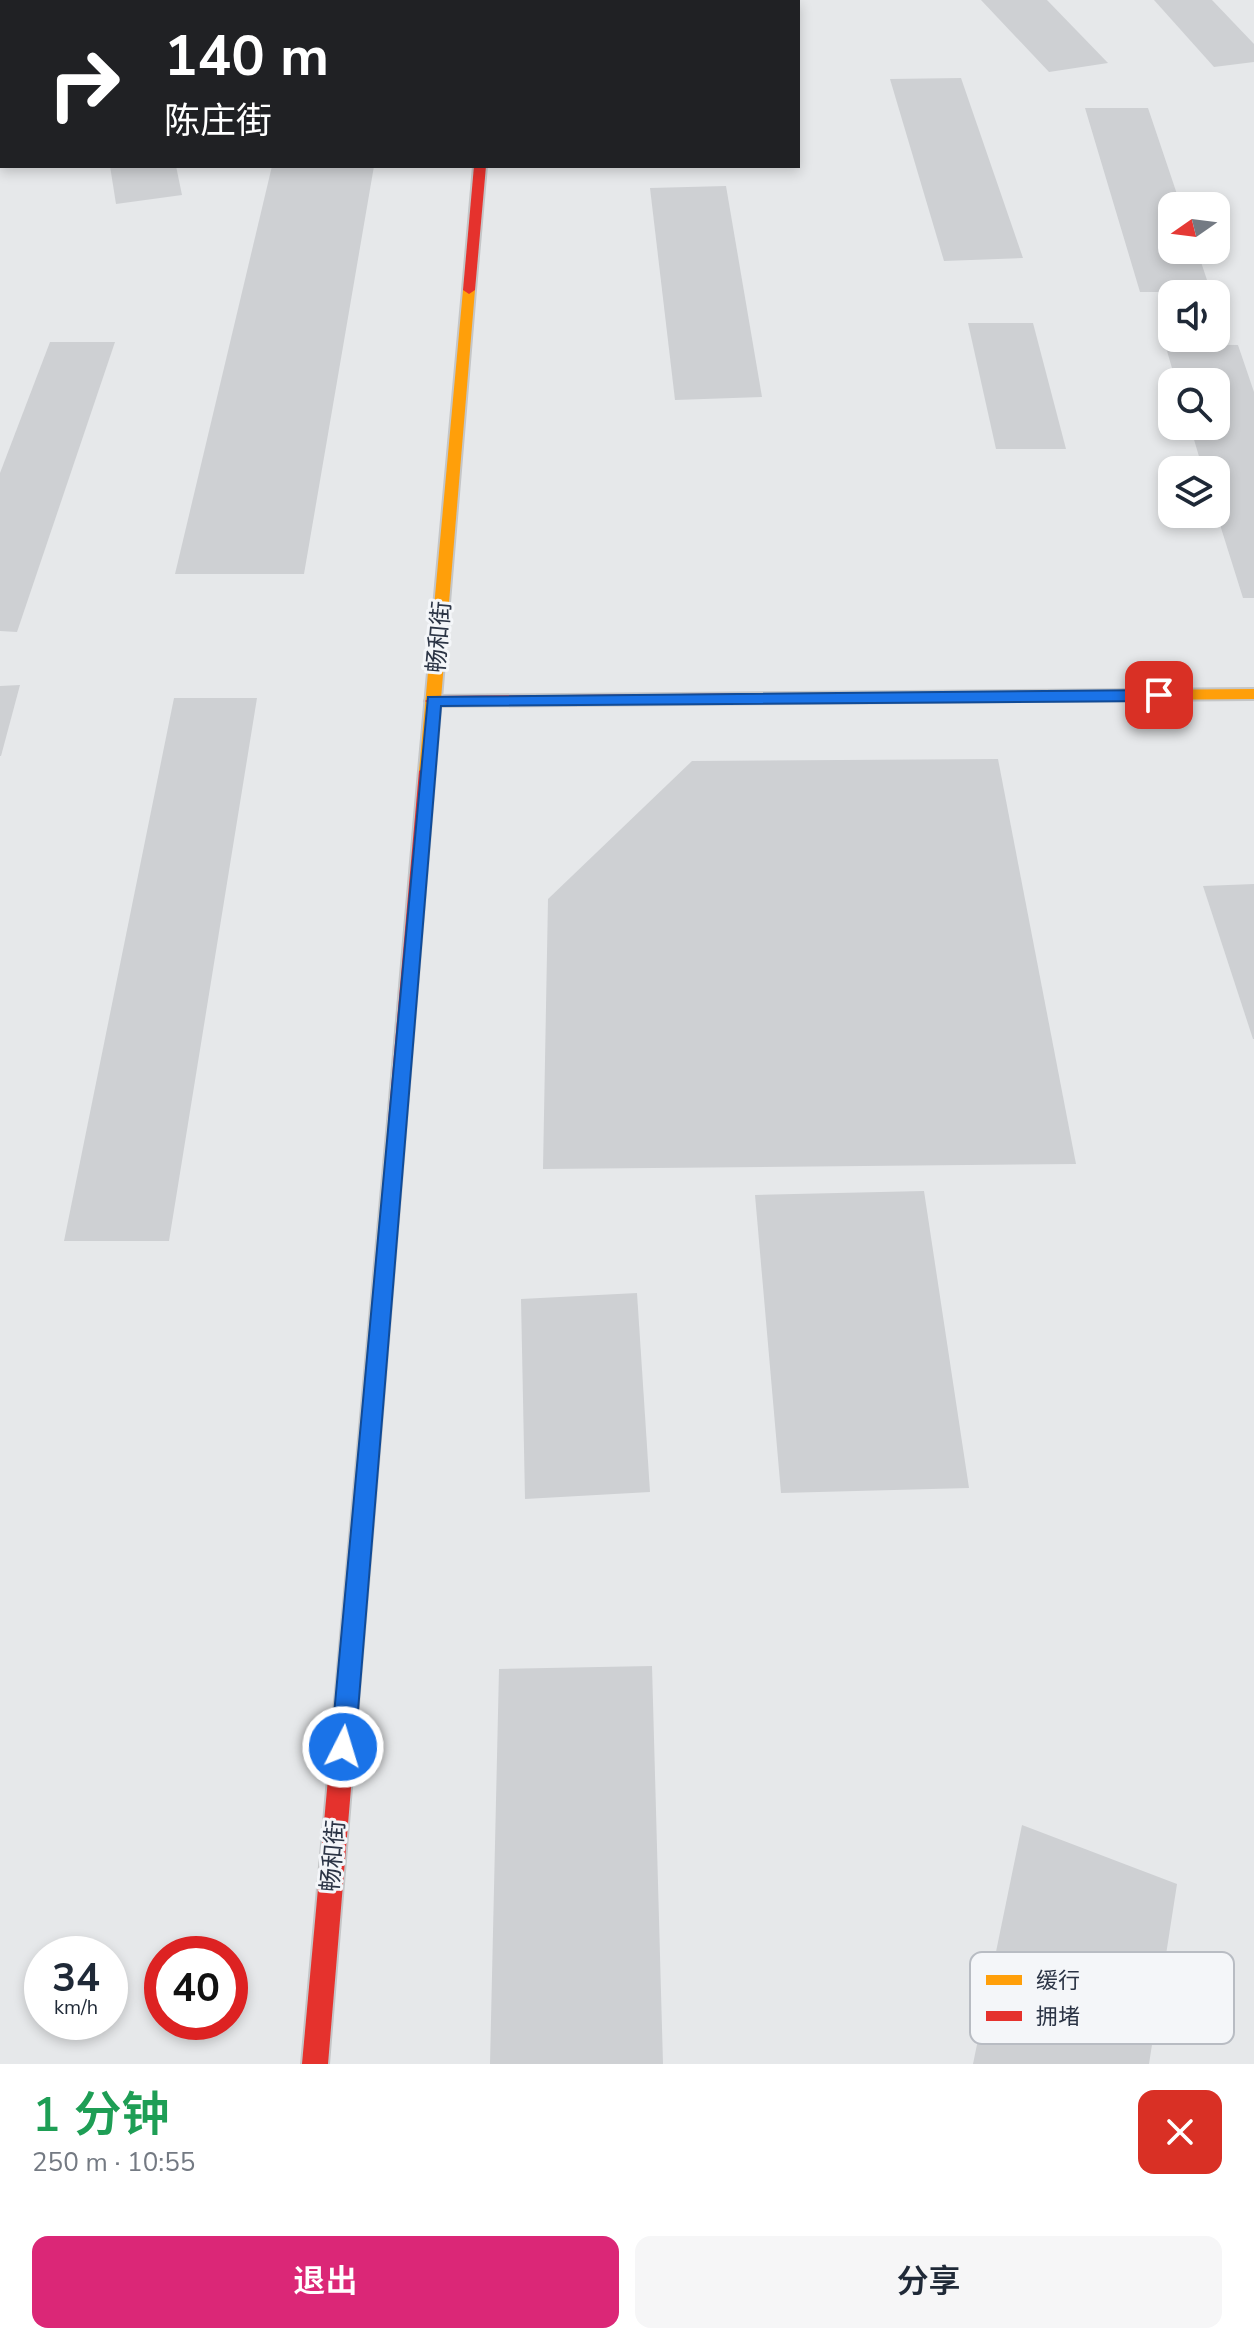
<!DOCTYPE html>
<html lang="zh">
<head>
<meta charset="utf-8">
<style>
  :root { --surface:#fff; --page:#f6f6f7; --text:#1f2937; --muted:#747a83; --accent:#db2777 }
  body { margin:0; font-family:"Nunito Sans","Noto Sans SC",sans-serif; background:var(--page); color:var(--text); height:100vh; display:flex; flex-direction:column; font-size:30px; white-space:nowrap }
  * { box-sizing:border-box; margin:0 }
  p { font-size:26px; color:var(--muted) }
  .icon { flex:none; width:44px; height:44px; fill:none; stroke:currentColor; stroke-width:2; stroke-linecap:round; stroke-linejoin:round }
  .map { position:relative; height:2064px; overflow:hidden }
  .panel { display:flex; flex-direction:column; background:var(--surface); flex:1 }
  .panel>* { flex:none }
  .banner { position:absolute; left:0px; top:0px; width:800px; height:168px; box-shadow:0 4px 12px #0003; background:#202124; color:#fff; overflow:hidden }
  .needle { width:52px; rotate:256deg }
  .tools { position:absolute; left:1158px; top:192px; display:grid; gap:16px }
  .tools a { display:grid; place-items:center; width:72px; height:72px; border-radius:16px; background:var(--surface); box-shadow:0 4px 12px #0003; font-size:40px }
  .speed { position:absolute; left:24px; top:1936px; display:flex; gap:16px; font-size:40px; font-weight:700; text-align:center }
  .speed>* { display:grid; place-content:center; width:104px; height:104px; border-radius:50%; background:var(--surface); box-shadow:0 4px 12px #0003; line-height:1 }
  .speed small { font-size:20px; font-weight:400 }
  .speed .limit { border:12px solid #d22; background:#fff; color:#111 }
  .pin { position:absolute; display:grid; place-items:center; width:68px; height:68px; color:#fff; margin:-34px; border-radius:16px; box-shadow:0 4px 12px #0006 }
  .me { position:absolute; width:88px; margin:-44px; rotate:5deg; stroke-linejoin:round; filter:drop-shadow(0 0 6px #0008) }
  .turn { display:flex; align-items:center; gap:28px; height:168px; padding:0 32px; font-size:36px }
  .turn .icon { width:104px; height:104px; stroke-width:2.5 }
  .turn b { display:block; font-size:56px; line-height:68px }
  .round { display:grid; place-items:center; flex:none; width:84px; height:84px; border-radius:16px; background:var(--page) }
  .overview { display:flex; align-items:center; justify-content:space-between; height:136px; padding:0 32px }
  h1 { font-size:48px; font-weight:600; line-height:60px; color:#1e9e55 }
  .cta { display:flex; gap:16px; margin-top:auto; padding:16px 32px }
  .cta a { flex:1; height:92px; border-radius:16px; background:var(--accent); color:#fff; font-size:32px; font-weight:600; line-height:92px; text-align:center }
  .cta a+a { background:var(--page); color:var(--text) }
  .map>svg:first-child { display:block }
  .building { fill:#ced0d3 }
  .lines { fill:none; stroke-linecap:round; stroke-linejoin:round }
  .street-casing { stroke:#c4c6c8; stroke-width:4 }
  .slow-casing { stroke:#c4c6c8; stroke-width:4 }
  .jam-casing { stroke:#c4c6c8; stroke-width:4 }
  .street { fill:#f5f6f7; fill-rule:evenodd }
  .slow { fill:#ff9f0a; fill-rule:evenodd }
  .jam { fill:#e5322d; fill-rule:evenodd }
  .route { fill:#1a73e8; stroke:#114b97; stroke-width:2 }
  .labels { text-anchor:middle; stroke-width:6; stroke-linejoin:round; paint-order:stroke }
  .street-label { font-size:24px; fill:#2b3445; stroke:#f4f6f9 }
  .key { fill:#f4f6f9; stroke:#b8bcc3; stroke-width:2 }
  .key-label { font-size:22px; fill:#2b3445 }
</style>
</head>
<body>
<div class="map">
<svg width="1254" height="2064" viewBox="0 0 1254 2064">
  <rect width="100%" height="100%" fill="#e6e8ea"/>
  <g class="building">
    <polygon points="981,0 1047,0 1108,63 1049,72"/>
    <polygon points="1154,0 1212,0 1254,44 1254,62 1214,67"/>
    <polygon points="961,78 1023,258 944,261 890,79"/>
    <polygon points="1085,108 1148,108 1181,206 1172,206 1172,250 1197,250 1211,292 1140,292"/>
    <polygon points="110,166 176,166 182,195 116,204"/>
    <polygon points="272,166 374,166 304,574 175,574"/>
    <polygon points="726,186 762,397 675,400 650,188"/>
    <polygon points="968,323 1033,323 1066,449 996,449"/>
    <polygon points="50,342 115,342 17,632 0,631 0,473"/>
    <polygon points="1165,344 1238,345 1254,392 1254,598 1243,598 1216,512 1216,470 1203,470 1190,426 1216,426 1216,382 1176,382"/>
    <polygon points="20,685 1,756 0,756 0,686"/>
    <polygon points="174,698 257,698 169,1241 64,1241"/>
    <polygon points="998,759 1076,1164 543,1169 548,899 692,761"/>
    <polygon points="1254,884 1254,1039 1253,1039 1203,886"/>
    <polygon points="924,1191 969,1488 781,1493 755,1195"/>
    <polygon points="637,1293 650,1492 525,1499 521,1299"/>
    <polygon points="652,1666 663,2064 490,2064 499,1669"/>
    <polygon points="1022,1825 1177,1884 1149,2064 973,2064"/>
  </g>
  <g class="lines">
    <g class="street-casing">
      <rect id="street" x="482" y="0" width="24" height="2"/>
    </g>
    <g class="slow-casing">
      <g id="slow">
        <polygon points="100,0 126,0 99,2"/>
        <polygon points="469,286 475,290 435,771 427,777 419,771 463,290"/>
        <polygon points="1254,689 1254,699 798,703 790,698 798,693"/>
        <polygon points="397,1114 404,1116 406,1122 371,1548 368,1556 360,1559 352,1556 349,1548 388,1122 390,1116"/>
      </g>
    </g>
    <g class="jam-casing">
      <g id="jam">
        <rect x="0" y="11" width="2" height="6"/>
        <polygon points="474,166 486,166 475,290 469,294 463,290"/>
        <polygon points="798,693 806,698 798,703 433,706 425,701 433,696"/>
        <polygon points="427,765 435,771 406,1122 404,1128 397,1130 390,1128 388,1122 419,771"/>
        <polygon points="360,1537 368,1540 371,1548 328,2064 302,2064 349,1548 352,1540"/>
      </g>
    </g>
    <use href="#street" class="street"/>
    <use href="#slow" class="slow"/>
    <use href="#jam" class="jam"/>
  </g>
  <polygon class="route" points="1159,690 1167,695 1159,701 441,706 355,1747 351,1755 343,1759 334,1755 331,1747 428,697"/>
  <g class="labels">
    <g class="street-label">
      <text transform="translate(439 637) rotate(-85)" y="8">畅和街</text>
      <text transform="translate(333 1856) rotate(-85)" y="8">畅和街</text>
    </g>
  </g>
  <rect x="970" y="1952" width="264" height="92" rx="12" class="key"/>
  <rect x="986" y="1975" width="36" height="10" fill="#ff9f0a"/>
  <rect x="986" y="2011" width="36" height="10" fill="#e5322d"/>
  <g class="key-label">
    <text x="1036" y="1988">缓行</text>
    <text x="1036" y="2024">拥堵</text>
  </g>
</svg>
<div class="tools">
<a><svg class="needle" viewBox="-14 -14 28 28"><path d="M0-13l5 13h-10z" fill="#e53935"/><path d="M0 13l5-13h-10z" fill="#747a83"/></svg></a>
<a><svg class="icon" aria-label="sound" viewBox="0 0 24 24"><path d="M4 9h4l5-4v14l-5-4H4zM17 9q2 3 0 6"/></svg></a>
<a><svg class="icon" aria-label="search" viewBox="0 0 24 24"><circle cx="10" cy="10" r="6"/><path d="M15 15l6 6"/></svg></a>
<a><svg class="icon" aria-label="layers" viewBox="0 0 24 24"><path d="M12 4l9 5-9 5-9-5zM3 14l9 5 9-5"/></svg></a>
</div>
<div class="speed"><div>34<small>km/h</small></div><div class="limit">40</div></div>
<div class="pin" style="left:1159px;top:695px;background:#d93025"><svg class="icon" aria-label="arrive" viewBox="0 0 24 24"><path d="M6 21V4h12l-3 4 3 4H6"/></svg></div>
<svg class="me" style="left:343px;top:1747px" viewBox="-20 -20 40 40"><circle r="17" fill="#1a73e8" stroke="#fff" stroke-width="3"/><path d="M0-11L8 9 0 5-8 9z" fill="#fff"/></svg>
<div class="banner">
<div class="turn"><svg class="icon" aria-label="right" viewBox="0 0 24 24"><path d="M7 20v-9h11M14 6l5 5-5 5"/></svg><div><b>140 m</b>陈庄街</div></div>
</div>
</div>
<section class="panel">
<div class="overview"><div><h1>1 分钟</h1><p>250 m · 10:55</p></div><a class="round" style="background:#d93025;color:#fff"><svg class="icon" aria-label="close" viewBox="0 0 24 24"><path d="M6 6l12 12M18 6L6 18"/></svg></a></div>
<div class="cta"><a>退出</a><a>分享</a></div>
</section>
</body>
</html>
